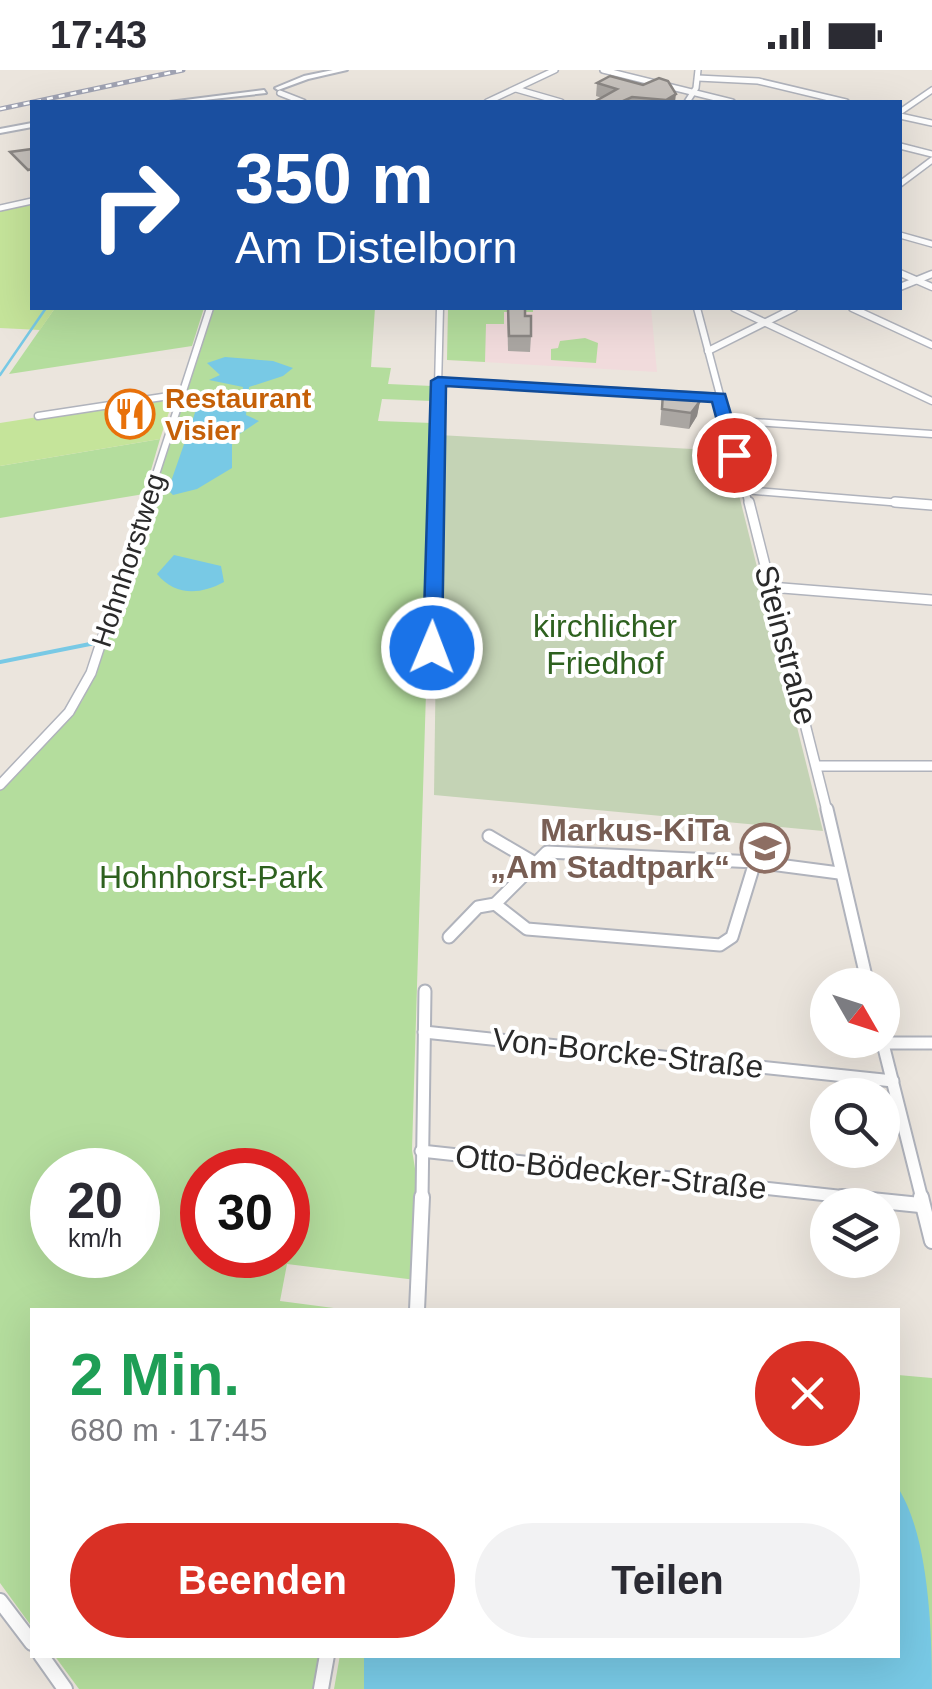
<!DOCTYPE html>
<html lang="de">
<head>
<meta charset="utf-8">
<style>
  :root { --surface:#fff; --page:#f2f2f3; --text:#2b2b33; --muted:#7c7c81; --accent:#d93025 }
  body { margin:0; font-family:Helvetica,sans-serif; background:var(--page); color:var(--text); height:100vh; display:flex; flex-direction:column; font-size:38px; white-space:nowrap }
  * { box-sizing:border-box; margin:0 }
  p { font-size:32px; color:var(--muted) }
  .icon { flex:none; width:55px; height:55px; fill:none; stroke:currentColor; stroke-width:2; stroke-linecap:round; stroke-linejoin:round }
  .map { position:relative; flex:1; overflow:hidden }
  .details { position:absolute; left:30px; top:1238px; width:870px; height:350px; display:flex; flex-direction:column; background:var(--surface); border-radius:0px; box-shadow:0 10px 40px #0002 }
  .details>* { flex:none }
  .guide { position:absolute; left:30px; top:30px; width:872px; height:210px; border-radius:0px; box-shadow:0 10px 40px #0002; background:#1a4fa0; color:#fff; overflow:hidden }
  .needle { width:65px; rotate:129deg }
  .controls { position:absolute; left:810px; top:898px; display:grid; gap:20px }
  .controls a { display:grid; place-items:center; width:90px; height:90px; border-radius:50%; background:var(--surface); box-shadow:0 10px 40px #0002; font-size:50px }
  .speed { position:absolute; left:30px; top:1078px; display:flex; gap:20px; font-size:50px; font-weight:700; text-align:center }
  .speed>* { display:grid; place-content:center; width:130px; height:130px; border-radius:50%; background:var(--surface); box-shadow:0 10px 40px #0002; line-height:1 }
  .speed small { font-size:25px; font-weight:400 }
  .speed .limit { border:15px solid #d22; background:#fff; color:#111 }
  .pin { position:absolute; display:grid; place-items:center; width:85px; height:85px; color:#fff; margin:-42px; border:5px solid #fff; border-radius:50%; box-shadow:0 2px 10px #0007 }
  .me { position:absolute; width:110px; margin:-55px; rotate:1deg; stroke-linejoin:round; filter:drop-shadow(0 0 8px #0008) }
  .turn { display:flex; align-items:center; gap:35px; height:210px; padding:0 40px; font-size:45px }
  .turn .icon { width:130px; height:130px; stroke-width:2.5 }
  .turn b { display:block; font-size:70px; line-height:85px }
  .round { display:grid; place-items:center; flex:none; width:105px; height:105px; border-radius:52px; background:var(--page) }
  .overview { display:flex; align-items:center; justify-content:space-between; height:170px; padding:0 40px }
  h1 { font-size:60px; font-weight:600; line-height:75px; color:#1e9e55 }
  .primary-button { display:flex; gap:20px; margin-top:auto; padding:20px 40px }
  .primary-button a { flex:1; height:115px; border-radius:60px; background:var(--accent); color:#fff; font-size:40px; font-weight:600; line-height:115px; text-align:center }
  .primary-button a+a { background:var(--page); color:var(--text) }
  .status { display:flex; justify-content:space-between; align-items:center; height:70px; padding:0 50px; background:var(--surface); direction:ltr }
  .status svg { height:28px; fill:currentColor }
  .map>svg:first-child { display:block }
  .medical { fill:#f1dbdc }
  .green { fill:#b4dd9d; fill-rule:evenodd }
  .cemetery { fill:#c4d3b5 }
  .pitch { fill:#c5e49a }
  .water { fill:#78c9e5 }
  .lines { fill:none; stroke-linecap:round; stroke-linejoin:round }
  .stream-far1 { stroke:#78c9e5; stroke-width:2.5 }
  .stream { stroke:#78c9e5; stroke-width:4 }
  .street-far4-casing { stroke:#b0b3bc; stroke-width:8 }
  .street-far3-casing { stroke:#b0b3bc; stroke-width:9 }
  .street-far2-casing { stroke:#b0b3bc; stroke-width:12 }
  .street-far1-casing { stroke:#b0b3bc; stroke-width:15 }
  .street-casing { stroke:#b0b3bc; stroke-width:18 }
  .secondary-casing { stroke:#b0b3bc; stroke-width:4 }
  .street-far4 { stroke:#fff; stroke-width:5 }
  .street-far3 { stroke:#fff; stroke-width:6 }
  .street-far2 { stroke:#fff; stroke-width:9 }
  .street-far1 { stroke:#fff; stroke-width:11 }
  .street { stroke:#fff; stroke-width:14 }
  .secondary { fill:#fff; fill-rule:evenodd }
  .rail-casing { stroke:#a0a3b3; stroke-width:5 }
  .rail { stroke:#fff; stroke-width:2.5; stroke-dasharray:6; stroke-linecap:butt }
  .wall { fill:#aaa6a2 }
  .shaded-wall { fill:#8b8784 }
  .building { fill:#c6c1bc; stroke:#8b8784; stroke-width:2.5 }
  .route { fill:#1a73e8; stroke:#114b97; stroke-width:2.5 }
  .labels { text-anchor:middle; stroke-width:8; stroke-linejoin:round; paint-order:stroke }
  .far-food-label { font-size:28px; font-weight:bold; fill:#c56008; stroke:#fff; text-anchor:start }
  .far-street-label { font-size:28px; fill:#2a2a2a; stroke:#fff }
  .park-label { font-size:32px; fill:#2e611f; stroke:#fff }
  .street-label { font-size:32px; fill:#2a2a2a; stroke:#fff }
  .education-label { font-size:32px; font-weight:bold; fill:#785e54; stroke:#fff; text-anchor:end }
</style>
</head>
<body>
<div class="status"><b>17:43</b><svg viewBox="0 0 49 12"><path d="M0 12V9h3v3zM5 12V6h3v6zM10 12V3h3v9zM15 12V0h3v12zM26 1h20v11H26zM47 4h2v5h-2z"/></svg></div>
<div class="map">
<svg width="932" height="1619" viewBox="0 0 932 1619">
  <rect width="100%" height="100%" fill="#ebe5dd"/>
  <polygon class="medical" points="448,238 651,238 657,302 447,290"/>
  <g class="green">
    <polygon points="55,238 204,238 192,276 9,304"/>
    <path d="M210,238H375L371,297L391,298L388,314L432,316V331L382,329L378,351L432,353L434,361L412,1080L425,1160L424,1211L287,1194L280,1231L349,1240H32V1557L0,1513V718L82,631L106,570L178,325ZM52,1100H138V1185H52ZM202,1100H288V1185H202Z"/>
    <polygon points="448,238 533,238 533,242 504,242 504,254 486,254 485,292 447,290"/>
    <polygon points="585,268 598,273 596,293 551,290 551,279 558,278 560,271"/>
    <polygon points="160,369 144,424 0,448 0,396"/>
    <polygon points="898,1305 932,1308 932,1619 334,1619 340,1585 898,1585"/>
    <polygon points="54,1585 322,1585 317,1619 79,1619"/>
  </g>
  <polygon class="cemetery" points="439,365 728,381 823,761 434,725"/>
  <g class="pitch">
    <polygon points="32,133 32,238 55,238 40,260 0,258 0,141"/>
    <polygon points="171,326 174,327 160,369 0,396 0,353"/>
  </g>
  <g class="water">
    <polygon points="225,287 273,291 293,298 283,306 249,317 246,345 259,351 232,369 232,398 197,419 173,425 168,420 197,337 240,332 243,317 209,310 220,305 207,293"/>
    <path d="M174,485L221,496L224,512C200,525 175,526 157,504Z"/>
    <path d="M898,1418C929,1466 932,1562 932,1619H364V1585H898Z"/>
  </g>
  <g class="lines">
    <polyline class="stream-far1" points="0,305 46,238"/>
    <polyline class="stream" points="0,592 95,573"/>
    <g class="street-far4-casing">
      <g id="street-far4">
        <polyline points="603,0 732,32"/>
        <polyline points="698,8 758,11 846,32"/>
        <polyline points="516,19 561,32"/>
        <polyline points="280,23 303,32"/>
        <polyline points="487,32 555,0"/>
        <polyline points="687,32 696,18 698,0"/>
        <polyline points="900,42 932,20"/>
        <polyline points="900,46 932,53"/>
        <polyline points="900,76 932,84"/>
        <polyline points="900,114 932,90"/>
        <polyline points="0,138 32,131"/>
        <polyline points="900,165 932,174"/>
      </g>
    </g>
    <g class="street-far3-casing">
      <g id="street-far3">
        <polyline points="900,203 932,217"/>
        <polyline points="900,217 932,204"/>
        <polyline points="697,238 749,435"/>
        <polyline points="734,238 932,331"/>
        <polyline points="852,238 932,275"/>
        <polyline points="708,281 794,238"/>
        <polyline points="438,311 719,327"/>
        <polyline points="38,346 182,324"/>
        <polyline points="725,350 932,364"/>
        <polyline points="744,420 926,435"/>
        <polyline points="146,435 210,238"/>
        <polyline points="435,435 440,238"/>
      </g>
    </g>
    <g class="street-far2-casing">
      <g id="street-far2">
        <polyline points="749,432 827,741"/>
        <polyline points="895,432 932,435"/>
        <polyline points="770,517 932,530"/>
        <polyline points="432,580 435,432"/>
        <polyline points="819,696 932,696"/>
        <polyline points="0,715 69,642 91,603 147,432"/>
      </g>
    </g>
    <g class="street-far1-casing">
      <g id="street-far1">
        <polyline points="827,739 868,915"/>
        <polyline points="489,766 535,793"/>
        <polygon points="547,782 755,792 732,867 720,875 527,859 495,834"/>
        <polyline points="755,792 839,803"/>
        <polyline points="449,867 478,837 495,834"/>
        <polyline points="424,962 893,1011"/>
        <polyline points="882,970 922,1129"/>
        <polyline points="883,973 932,973"/>
        <polyline points="421,1081 865,1129"/>
        <polyline points="422,1129 425,921"/>
      </g>
    </g>
    <g class="street-casing">
      <g id="street">
        <polyline points="842,1127 920,1135"/>
        <polyline points="921,1127 932,1171"/>
        <polyline points="417,1240 422,1127"/>
        <polyline points="0,1531 32,1573"/>
        <polyline points="41,1585 65,1619"/>
        <polyline points="321,1619 327,1585"/>
      </g>
    </g>
    <g class="secondary-casing">
      <g id="secondary">
        <polygon points="333,0 347,0 308,9 278,20 275,18 304,6"/>
        <polygon points="264,20 266,23 186,32 169,32"/>
        <polygon points="32,53 32,57 0,63 0,59"/>
      </g>
    </g>
    <use href="#street-far4" class="street-far4"/>
    <use href="#street-far3" class="street-far3"/>
    <use href="#street-far2" class="street-far2"/>
    <use href="#street-far1" class="street-far1"/>
    <use href="#street" class="street"/>
    <use href="#secondary" class="secondary"/>
    <g class="rail-casing">
      <polyline id="rail" points="0,39 183,0"/>
    </g>
    <use href="#rail" class="rail"/>
  </g>
  <g class="wall">
    <polygon points="597,13 675,32 594,32 602,28 596,26"/>
    <polygon points="507,238 525,246 531,266 530,282 508,281"/>
    <polygon points="663,322 700,331 697,346 689,359 660,355"/>
  </g>
  <g class="shaded-wall">
    <polygon points="676,24 675,32 665,32 666,30"/>
    <polygon points="700,331 697,346 689,359 691,343"/>
  </g>
  <g class="building">
    <polygon points="610,6 643,15 659,8 668,11 676,24 666,30 632,27 621,32 594,32 617,19 597,13"/>
    <polygon points="32,79 32,99 28,100 10,82"/>
    <polygon points="508,238 525,238 525,246 531,246 531,266 509,266"/>
    <polygon points="663,322 700,331 691,343 662,339"/>
  </g>
  <polygon class="route" points="438,307 725,324 743,385 734,390 726,385 712,332 446,316 442,578 432,585 423,578 431,311"/>
  <defs>
    <g id="restaurant-ring" transform="scale(2.5)"><circle r="9.5" fill="#fff" stroke="#e8710a" stroke-width="1.5"/><path d="M-5-6h1v4h1v-4h1v4h1v-4h1v5L-1.5 .5V6h-2V.5L-5-1ZM5-6V6H3V1.5H1.5Q1.5-4 5-6Z" fill="#e8710a"/></g>
    <g id="school-ring" transform="scale(2.5)"><circle r="9.5" fill="#fff" stroke="#8d6e63" stroke-width="1.5"/><path d="M0-5L7-2L0 1L-7-2ZM-4 1L0 2.5L4 1V4Q0 6-4 4Z" fill="#8d6e63"/></g>
  </defs>
  <g fill-rule="evenodd">
    <use href="#restaurant-ring" x="130" y="344"/>
    <use href="#school-ring" x="765" y="778"/>
  </g>
  <g class="labels">
    <g class="far-food-label">
      <text x="165" y="338">Restaurant<tspan x="165" dy="32">Visier</tspan></text>
    </g>
    <g class="far-street-label">
      <text transform="translate(128 490) rotate(-72)" y="10">Hohnhorstweg</text>
    </g>
    <g class="park-label">
      <text x="605" y="567">kirchlicher<tspan x="605" dy="37">Friedhof</tspan></text>
      <text x="211" y="818">Hohnhorst-Park</text>
    </g>
    <g class="street-label">
      <text transform="translate(786 575) rotate(75)" y="11">Steinstraße</text>
      <text transform="translate(628 983) rotate(6)" y="11">Von-Borcke-Straße</text>
      <text transform="translate(611 1102) rotate(6)" y="11">Otto-Bödecker-Straße</text>
    </g>
    <g class="education-label">
      <text x="730" y="771">Markus-KiTa<tspan x="730" dy="37">„Am Stadtpark“</tspan></text>
    </g>
  </g>
</svg>
<div class="controls">
<a><svg class="needle" viewBox="-14 -14 28 28"><path d="M0-13l5 13h-10z" fill="#e53935"/><path d="M0 13l5-13h-10z" fill="#7c7c81"/></svg></a>
<a><svg class="icon" aria-label="search" viewBox="0 0 24 24"><circle cx="10" cy="10" r="6"/><path d="M15 15l6 6"/></svg></a>
<a><svg class="icon" aria-label="layers" viewBox="0 0 24 24"><path d="M12 4l9 5-9 5-9-5zM3 14l9 5 9-5"/></svg></a>
</div>
<div class="speed"><div>20<small>km/h</small></div><div class="limit">30</div></div>
<div class="pin" style="left:734px;top:385px;background:#d93025"><svg class="icon" aria-label="arrive" viewBox="0 0 24 24"><path d="M6 21V4h12l-3 4 3 4H6"/></svg></div>
<svg class="me" style="left:432px;top:578px" viewBox="-20 -20 40 40"><circle r="17" fill="#1a73e8" stroke="#fff" stroke-width="3"/><path d="M0-11L8 9 0 5-8 9z" fill="#fff"/></svg>
<div class="guide">
<div class="turn"><svg class="icon" aria-label="right" viewBox="0 0 24 24"><path d="M7 20v-9h11M14 6l5 5-5 5"/></svg><div><b>350 m</b>Am Distelborn</div></div>
</div>
<section class="details">
<div class="overview"><div><h1>2 Min.</h1><p>680 m · 17:45</p></div><a class="round" style="background:#d93025;color:#fff"><svg class="icon" aria-label="close" viewBox="0 0 24 24"><path d="M6 6l12 12M18 6L6 18"/></svg></a></div>
<div class="primary-button"><a>Beenden</a><a>Teilen</a></div>
</section>
</div>
</body>
</html>
